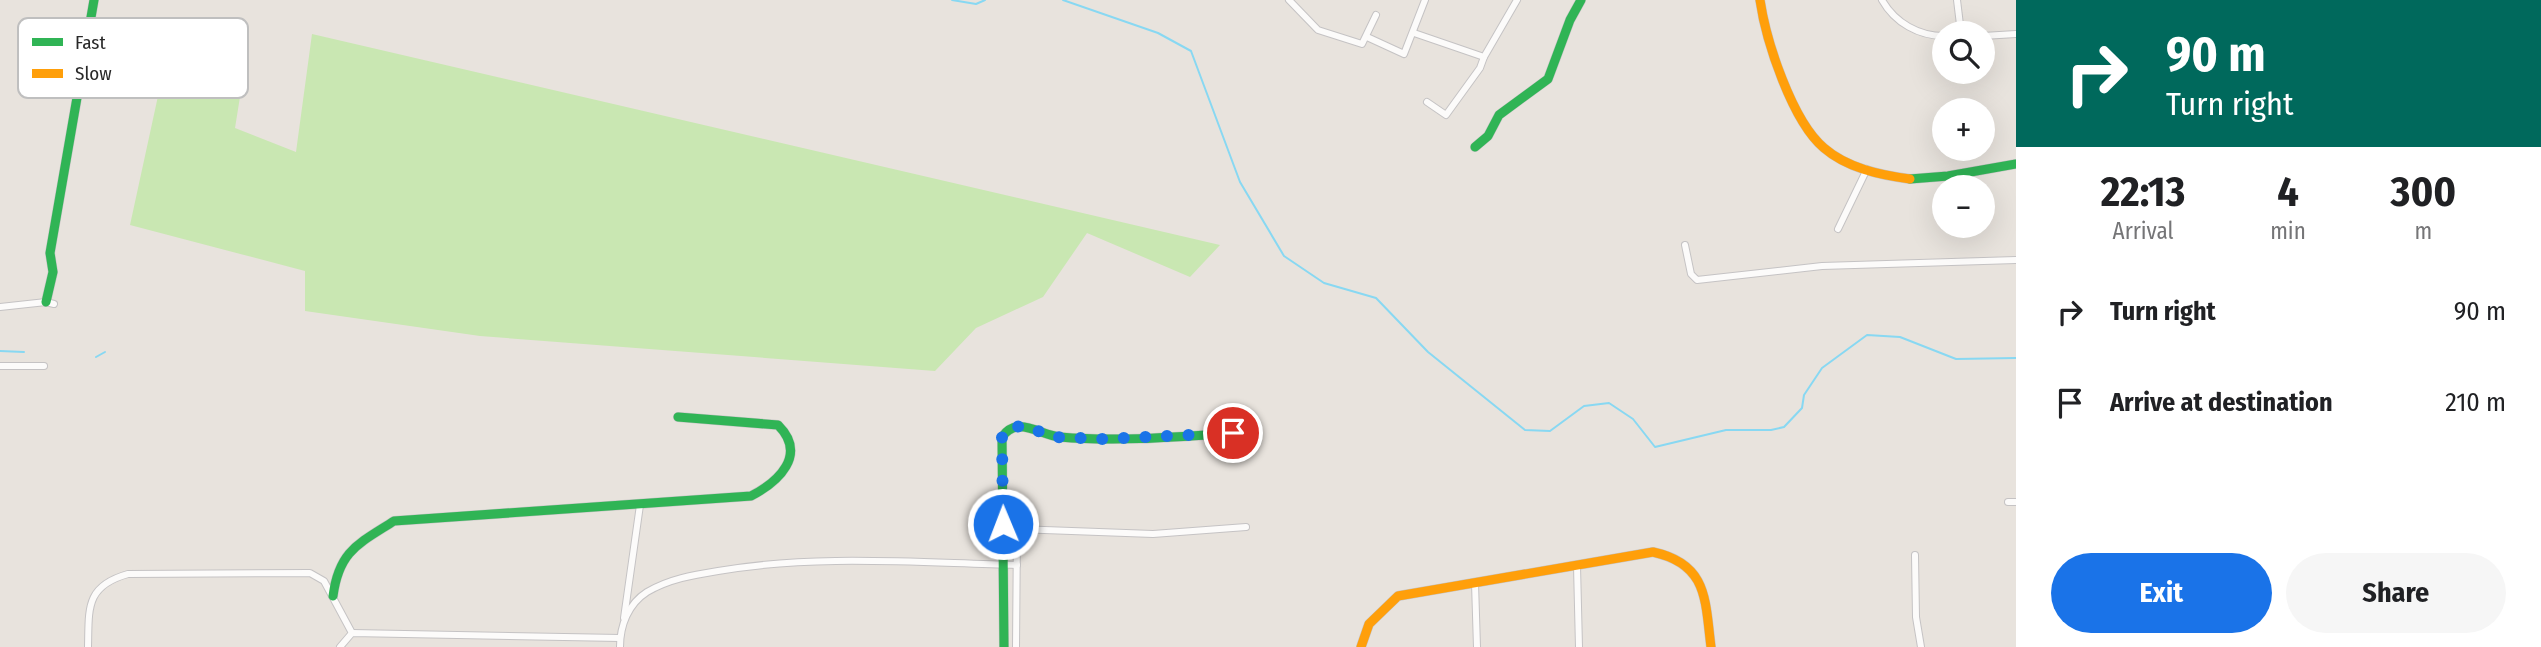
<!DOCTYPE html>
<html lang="en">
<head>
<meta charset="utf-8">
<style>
  :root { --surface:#fff; --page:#f6f6f6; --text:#202124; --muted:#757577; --accent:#1a73e8 }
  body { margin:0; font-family:"Fira Sans Condensed",sans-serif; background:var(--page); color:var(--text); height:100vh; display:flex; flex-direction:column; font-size:26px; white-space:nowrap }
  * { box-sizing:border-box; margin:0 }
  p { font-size:23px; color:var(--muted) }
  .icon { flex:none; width:38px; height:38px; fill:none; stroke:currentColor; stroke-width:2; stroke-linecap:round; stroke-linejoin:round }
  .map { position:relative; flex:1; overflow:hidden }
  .side { display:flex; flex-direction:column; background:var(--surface); width:525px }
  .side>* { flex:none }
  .banner { background:#00695c; color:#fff; overflow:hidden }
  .tools { position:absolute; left:1932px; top:21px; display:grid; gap:14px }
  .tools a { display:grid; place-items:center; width:63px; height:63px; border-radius:50%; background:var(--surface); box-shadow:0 7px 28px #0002; font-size:35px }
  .pin { position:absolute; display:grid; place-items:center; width:60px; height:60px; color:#fff; margin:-30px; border:4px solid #fff; border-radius:50%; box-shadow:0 2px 7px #0007 }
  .me { position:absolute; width:77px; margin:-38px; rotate:359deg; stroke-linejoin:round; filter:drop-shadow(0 0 5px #0008) }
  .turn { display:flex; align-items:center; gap:24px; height:147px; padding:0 35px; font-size:32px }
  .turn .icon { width:91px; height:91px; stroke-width:2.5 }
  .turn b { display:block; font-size:49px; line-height:60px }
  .eta { display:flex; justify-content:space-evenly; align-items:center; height:119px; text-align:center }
  .eta b { font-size:42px; font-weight:700; line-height:49px }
  .button { display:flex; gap:14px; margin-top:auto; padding:14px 35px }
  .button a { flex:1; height:80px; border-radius:42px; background:var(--accent); color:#fff; font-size:28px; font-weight:700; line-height:80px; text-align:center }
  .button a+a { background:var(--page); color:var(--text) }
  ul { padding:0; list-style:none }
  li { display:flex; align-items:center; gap:21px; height:91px; padding:0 35px }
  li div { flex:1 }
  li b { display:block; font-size:26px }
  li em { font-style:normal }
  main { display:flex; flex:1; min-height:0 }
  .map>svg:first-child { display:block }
  .green { fill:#c9e7b2 }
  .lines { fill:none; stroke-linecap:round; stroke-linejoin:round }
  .stream { stroke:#88d8f2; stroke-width:2 }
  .street-casing { stroke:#c5c3c4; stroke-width:8 }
  .fast-casing { stroke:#c5c3c4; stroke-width:10 }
  .slow-casing { stroke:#c5c3c4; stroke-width:10 }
  .street { stroke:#fcfbfa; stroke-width:6 }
  .fast { stroke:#30b455; stroke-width:9 }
  .slow { stroke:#ff9f0a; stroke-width:9 }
  .route { stroke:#1a73e8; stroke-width:12; stroke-dasharray:0 21.6 }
  .key { fill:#fff; stroke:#bfbfbf; stroke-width:2 }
  .key-label { font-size:19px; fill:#292929 }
</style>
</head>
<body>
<main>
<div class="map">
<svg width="2016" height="647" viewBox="0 0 2016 647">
  <rect width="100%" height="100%" fill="#e8e3dd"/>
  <polygon class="green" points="312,34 1220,245 1190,277 1087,233 1043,297 976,328 935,371 480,336 305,311 305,271 130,225 168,50 243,78 235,128 296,152"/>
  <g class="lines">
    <g class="stream">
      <polyline points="952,0 976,4 985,0"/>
      <polyline points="1063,0 1158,33 1191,51 1240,182 1284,256 1324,283 1376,298 1428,352 1525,430 1550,431 1584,406 1609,403 1633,419 1655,447 1726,430 1771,430 1784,427 1802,408 1804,395 1822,368 1867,335 1900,337 1956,359 2016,358"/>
      <polyline points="0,351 24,352"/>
      <polyline points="96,357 105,352"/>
    </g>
    <g class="street-casing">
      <g id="street">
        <polyline points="1289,0 1318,30 1362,44 1376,15"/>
        <path d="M1882,0C1895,23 1919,36 1944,36"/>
        <polyline points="1957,0 1961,33"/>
        <polyline points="1414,33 1484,57 1517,0"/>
        <polyline points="1983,36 2016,34"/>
        <polyline points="1367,37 1404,54 1425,0"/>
        <polyline points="1427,102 1446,115 1480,68 1484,57"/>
        <polyline points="1838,229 1867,169"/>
        <polyline points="1685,245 1691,274 1697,280 1822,266 2016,260"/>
        <polyline points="0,307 46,302 54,304"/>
        <polyline points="0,366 44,366"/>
        <polyline points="2008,502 2016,502"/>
        <polyline points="1003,506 1017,529 1016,647"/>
        <polyline points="1017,529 1153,534 1246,527"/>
        <polyline points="1915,555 1916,617 1921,647"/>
        <polyline points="1577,566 1579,647"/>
        <polyline points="1475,583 1477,647"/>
        <polyline points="624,618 640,505"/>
        <path d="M88,647C89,609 85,586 128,574L310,573L324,581L352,633"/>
        <polyline points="340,647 352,633 620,638"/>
        <path d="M620,647C620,626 628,604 647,592C669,579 693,575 718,571C817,554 918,563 1017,565"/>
      </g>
    </g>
    <g class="fast-casing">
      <g id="fast">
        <polyline points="1475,147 1488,136 1499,115 1548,79 1570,20 1581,0"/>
        <polyline points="1910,179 1948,176 2016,164"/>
        <polyline points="46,302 53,272 50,253 94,0"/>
        <path d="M333,596C339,551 358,544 394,521L751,496C778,482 808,455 778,425L678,417"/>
        <path d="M1004,647L1002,437C1017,415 1040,435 1060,437C1117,442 1176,437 1233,433"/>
      </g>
    </g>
    <g class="slow-casing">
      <g id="slow">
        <path d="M1760,0C1766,41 1792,121 1824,148C1847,168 1880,175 1910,179"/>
        <path d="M1361,647L1369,624L1398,596L1653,552C1708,564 1705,600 1711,647"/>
      </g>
    </g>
    <use href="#street" class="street"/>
    <use href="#fast" class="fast"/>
    <use href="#slow" class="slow"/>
  </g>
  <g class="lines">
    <polyline class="route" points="1003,524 1002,437 1010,427 1027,426 1052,437 1103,439 1233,433"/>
  </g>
  <rect x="18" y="18" width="230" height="80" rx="10" class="key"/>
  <rect x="32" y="38" width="31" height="8" fill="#30b455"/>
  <rect x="32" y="69" width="31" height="9" fill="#ff9f0a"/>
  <g class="key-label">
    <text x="75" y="49">Fast</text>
    <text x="75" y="80">Slow</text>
  </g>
</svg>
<div class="tools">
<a><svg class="icon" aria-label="search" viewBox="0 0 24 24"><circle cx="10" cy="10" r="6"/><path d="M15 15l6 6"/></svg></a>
<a>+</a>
<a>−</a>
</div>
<div class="pin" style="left:1233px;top:433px;background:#d93025"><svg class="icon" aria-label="arrive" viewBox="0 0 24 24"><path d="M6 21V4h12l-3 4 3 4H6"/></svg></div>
<svg class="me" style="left:1003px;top:524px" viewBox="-20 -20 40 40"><circle r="17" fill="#1a73e8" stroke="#fff" stroke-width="3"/><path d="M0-11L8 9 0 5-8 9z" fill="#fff"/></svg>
</div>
<section class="side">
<div class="banner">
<div class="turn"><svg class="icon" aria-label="right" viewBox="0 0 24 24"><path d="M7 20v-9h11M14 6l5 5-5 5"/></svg><div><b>90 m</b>Turn right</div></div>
</div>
<div class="eta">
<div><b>22:13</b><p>Arrival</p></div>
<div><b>4</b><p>min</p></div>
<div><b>300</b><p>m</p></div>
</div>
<ul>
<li><svg class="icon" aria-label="right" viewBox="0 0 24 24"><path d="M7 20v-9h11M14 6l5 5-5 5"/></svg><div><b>Turn right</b></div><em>90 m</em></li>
<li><svg class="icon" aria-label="arrive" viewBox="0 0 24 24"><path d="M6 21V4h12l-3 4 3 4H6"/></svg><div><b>Arrive at destination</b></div><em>210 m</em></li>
</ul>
<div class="button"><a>Exit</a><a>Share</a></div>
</section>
</main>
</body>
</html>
